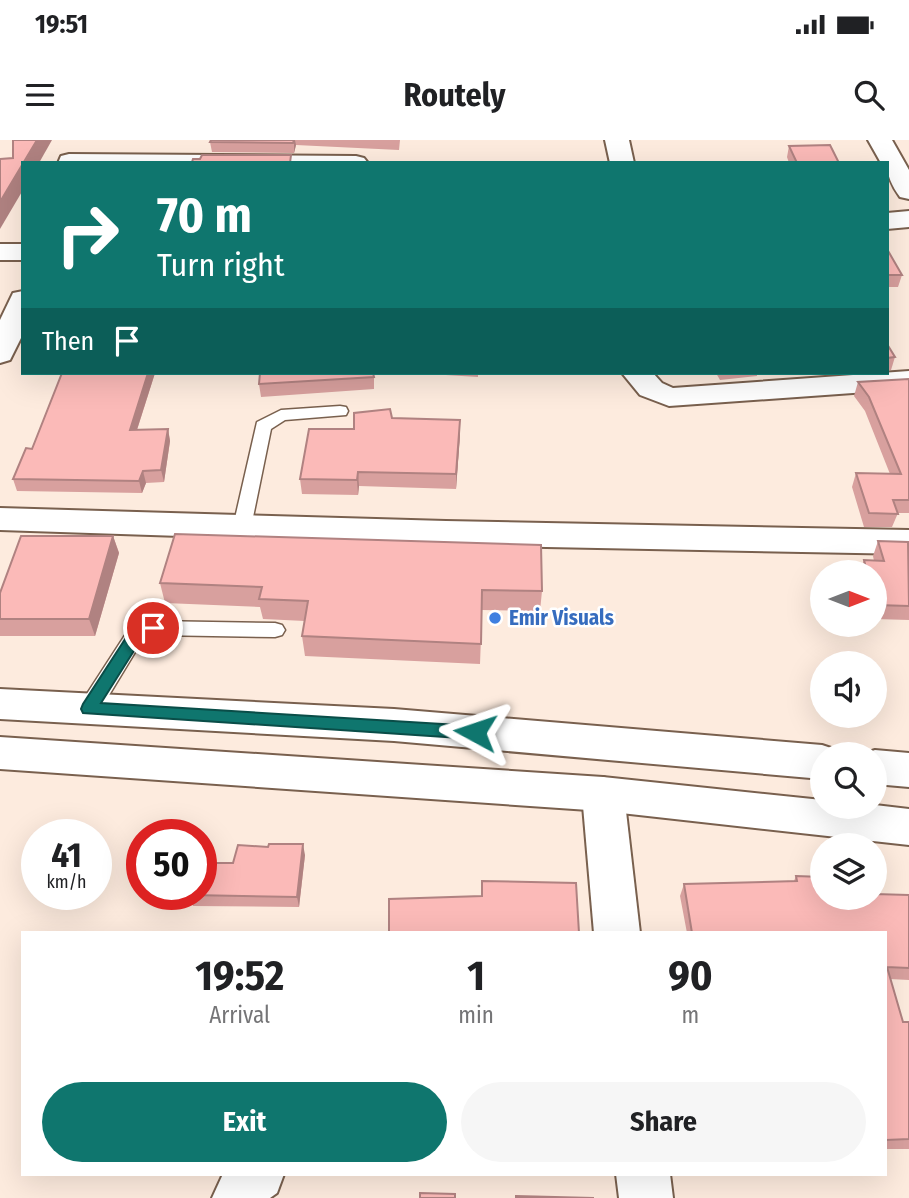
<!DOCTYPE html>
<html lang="en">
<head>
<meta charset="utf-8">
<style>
  :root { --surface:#fff; --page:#f6f6f6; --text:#202124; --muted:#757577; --accent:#0f766e }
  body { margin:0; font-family:"Fira Sans Condensed",sans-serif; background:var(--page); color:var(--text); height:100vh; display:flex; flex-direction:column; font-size:26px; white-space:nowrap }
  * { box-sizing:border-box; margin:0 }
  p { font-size:23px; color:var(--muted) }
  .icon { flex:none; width:38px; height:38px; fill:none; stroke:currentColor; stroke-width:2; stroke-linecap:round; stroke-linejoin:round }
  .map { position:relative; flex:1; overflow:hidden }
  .side { position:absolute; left:21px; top:791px; width:866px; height:245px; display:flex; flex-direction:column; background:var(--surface); border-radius:0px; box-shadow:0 7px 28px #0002 }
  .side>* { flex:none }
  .guide { position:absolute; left:21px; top:21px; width:868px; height:214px; border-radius:0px; box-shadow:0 7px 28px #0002; background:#0f766e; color:#fff; overflow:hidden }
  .needle { width:46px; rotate:90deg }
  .buttons { position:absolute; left:810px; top:420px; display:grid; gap:14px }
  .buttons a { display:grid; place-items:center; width:77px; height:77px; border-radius:50%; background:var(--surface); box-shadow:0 7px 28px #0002; font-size:35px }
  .speed { position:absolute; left:21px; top:679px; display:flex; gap:14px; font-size:35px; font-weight:700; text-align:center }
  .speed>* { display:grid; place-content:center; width:91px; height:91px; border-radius:50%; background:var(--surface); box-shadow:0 7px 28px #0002; line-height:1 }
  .speed small { font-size:18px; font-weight:400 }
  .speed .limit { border:10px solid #d22; background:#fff; color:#111 }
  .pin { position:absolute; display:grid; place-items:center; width:60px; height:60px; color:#fff; margin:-30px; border:4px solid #fff; border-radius:50%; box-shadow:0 2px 7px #0007 }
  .me { position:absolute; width:77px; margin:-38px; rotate:275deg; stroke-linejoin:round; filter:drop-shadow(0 0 5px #0008) }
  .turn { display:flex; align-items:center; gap:24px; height:147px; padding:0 21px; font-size:32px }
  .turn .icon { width:91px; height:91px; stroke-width:2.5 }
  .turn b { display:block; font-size:49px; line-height:60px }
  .then { display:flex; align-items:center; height:66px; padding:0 21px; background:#0003; gap:14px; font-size:26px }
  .eta { display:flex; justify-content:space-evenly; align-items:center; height:119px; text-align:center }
  .eta b { font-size:42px; font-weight:700; line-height:49px }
  .primary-button { display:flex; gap:14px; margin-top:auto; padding:14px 21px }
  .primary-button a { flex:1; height:80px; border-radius:42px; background:var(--accent); color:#fff; font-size:28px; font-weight:700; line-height:80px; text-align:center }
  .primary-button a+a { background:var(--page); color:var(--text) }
  .status { display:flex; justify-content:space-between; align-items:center; height:49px; padding:0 35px; background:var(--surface); direction:ltr }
  .status svg { height:19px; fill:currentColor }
  header { display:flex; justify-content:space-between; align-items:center; height:91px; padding:0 21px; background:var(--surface); font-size:32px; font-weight:700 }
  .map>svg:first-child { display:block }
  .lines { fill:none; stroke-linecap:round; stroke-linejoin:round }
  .service-casing { stroke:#79604e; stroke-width:3 }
  .minor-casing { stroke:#79604e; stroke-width:4 }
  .secondary-casing { stroke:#79604e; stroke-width:4 }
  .service { fill:#fff; fill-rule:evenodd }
  .minor { fill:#fff; fill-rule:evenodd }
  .secondary { fill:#fff; fill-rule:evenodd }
  .wall { fill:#d8a09e }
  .shaded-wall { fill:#b08281 }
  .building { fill:#fbbab8; stroke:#b08281; stroke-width:2 }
  .route { fill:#0f766e; stroke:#0a4d48; stroke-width:2 }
  .shop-dot { fill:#3f7fe0; stroke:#fff; stroke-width:2.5 }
  .labels { text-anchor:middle; stroke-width:5; stroke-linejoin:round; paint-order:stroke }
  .shop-label { font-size:21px; font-weight:bold; fill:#366cbe; stroke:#fff; text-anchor:start }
</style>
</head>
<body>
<div class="status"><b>19:51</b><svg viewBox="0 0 49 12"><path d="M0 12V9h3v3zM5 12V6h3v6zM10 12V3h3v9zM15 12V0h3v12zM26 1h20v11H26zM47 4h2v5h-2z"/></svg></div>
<header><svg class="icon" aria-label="menu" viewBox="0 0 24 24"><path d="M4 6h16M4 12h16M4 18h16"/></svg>Routely<svg class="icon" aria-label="search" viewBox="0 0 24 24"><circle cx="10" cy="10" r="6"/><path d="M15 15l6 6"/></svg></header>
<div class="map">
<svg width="909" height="1058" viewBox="0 0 909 1058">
  <rect width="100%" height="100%" fill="#fdebde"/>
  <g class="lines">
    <g class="service-casing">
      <g id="service">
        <polygon points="340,266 346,267 348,271 346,275 285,280 271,289 251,387 249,391 235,391 233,387 257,282 281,270"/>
        <polygon points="153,481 275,483 282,485 285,490 282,495 275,497 154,495 143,499 97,575 89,577 81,575 78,569 81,563 129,489"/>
      </g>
    </g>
    <g class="minor-casing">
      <g id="minor">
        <polygon points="605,0 629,0 634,23 610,23"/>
        <path d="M868,0H892L909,30V59L900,57C892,46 887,36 887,23H881Z"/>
        <polygon points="69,14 356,16 364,18 368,23 58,23 61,16"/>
        <polygon points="909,71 909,87 887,89 887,73"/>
        <rect x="0" y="104" width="23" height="16"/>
        <polygon points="23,151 23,194 10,220 0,223 0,180 13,153"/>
        <polygon points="909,231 909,249 669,266 640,255 622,233 653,233 662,243 673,248"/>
        <polygon points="0,368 446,381 909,390 909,414 446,405 0,390"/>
        <polygon points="603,637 618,642 624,654 640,793 594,793 582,654 588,642"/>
        <polygon points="223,1034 284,1034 277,1053 270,1058 212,1058"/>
        <polygon points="616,1034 670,1034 673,1058 619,1058"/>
      </g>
    </g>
    <g class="secondary-casing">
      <g id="secondary">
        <polygon points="0,549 394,569 822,605 837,610 839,614 822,614 822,639 394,601 0,579"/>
        <polygon points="0,597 603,637 822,660 822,667 875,665 909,669 909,705 603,671 0,629"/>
        <polygon points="875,610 909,613 909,647 875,644 875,614 863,614"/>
      </g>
    </g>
    <use href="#service" class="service"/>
    <use href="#minor" class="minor"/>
    <use href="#secondary" class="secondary"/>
  </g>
  <g class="wall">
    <polygon points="211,0 400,0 399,10 296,5 294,13 212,12 210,2"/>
    <polygon points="789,6 839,23 789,23 787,17"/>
    <polygon points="887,109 902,135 898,147 887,147"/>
    <polygon points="887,204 895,217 891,230 887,230"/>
    <polygon points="155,233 137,290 168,289 170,301 164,342 146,343 142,353 17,351 13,339 32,309"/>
    <polygon points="374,233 374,249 261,257 259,244"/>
    <polygon points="429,233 478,233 478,237 429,234"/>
    <polygon points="716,233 757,233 757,236 720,240"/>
    <polygon points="909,239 909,373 898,373 892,387 864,387 852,347 856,333 890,334 865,271 854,256 858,242"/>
    <polygon points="392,278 460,295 456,349 359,346 358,355 302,354 300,339 354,289"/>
    <polygon points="113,396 119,413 95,496 0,496 0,453"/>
    <polygon points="878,401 909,405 909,480 875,479 875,432 860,432 864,420 874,421 873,416"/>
    <polygon points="160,443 542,451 540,471 482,470 480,524 305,516 302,496 305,481 263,479 260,467 165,463"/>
    <polygon points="305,715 299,767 193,766 190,755 233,723"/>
    <polygon points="796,736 822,758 909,755 909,840 890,839 903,882 909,882 909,1009 886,1009 886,793 687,793 680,756 684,744 794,741"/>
  </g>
  <g class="shaded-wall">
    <polygon points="37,0 52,0 39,23 24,23"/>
    <polygon points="294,0 295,0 296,5 294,13"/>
    <polygon points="23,24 23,50 0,89 0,62"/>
    <polygon points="148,233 155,233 133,302 130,290"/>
    <polygon points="460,280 460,295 456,349 456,334"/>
    <polygon points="168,289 170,301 164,342 161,330"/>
    <polygon points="143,331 146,343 142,353 139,341"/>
    <polygon points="358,332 359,346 358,355 357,340"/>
    <polygon points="113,396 119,413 95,496 89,479"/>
    <polygon points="303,704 305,715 299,767 297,757"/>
  </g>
  <g class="building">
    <polygon points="13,0 37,0 0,62 0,19 13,18"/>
    <polygon points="211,0 294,0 293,3 210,2"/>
    <polygon points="830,5 839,23 797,23 789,6"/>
    <polygon points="202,15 291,15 290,23 148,23 148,22 192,22 193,19 200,19"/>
    <polygon points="887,109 902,135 887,135"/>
    <polygon points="887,204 895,217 887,218"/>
    <polygon points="62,233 148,233 130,290 168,289 161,330 143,331 139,341 13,339 26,308 32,309"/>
    <polygon points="260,233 373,233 374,237 259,244"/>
    <polygon points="909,239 909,360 893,360 898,374 869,373 856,333 901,334 869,257 858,242"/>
    <polygon points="390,269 392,278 460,280 456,334 358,332 357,340 300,339 309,289 354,289 354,273"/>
    <polygon points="175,394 541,405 542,451 482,450 481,504 302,496 308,461 259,459 262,447 160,443"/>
    <polygon points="21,396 113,396 89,479 0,479 0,453"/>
    <polygon points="878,401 908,402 909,466 876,465 875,461 875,432 867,432 864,420 884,421"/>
    <polygon points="269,704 303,704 297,757 190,755 190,754 201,754 201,723 233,723 238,705 268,707"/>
    <polygon points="796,736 822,737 822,758 875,758 875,754 909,755 909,828 887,827 903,882 909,882 909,999 886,1000 886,793 692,793 684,744 797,741"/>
    <polygon points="482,741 576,743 579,793 389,793 389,759 482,756"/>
    <polygon points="420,1053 455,1054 455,1058 420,1058"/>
    <polygon points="516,1056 594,1058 516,1058"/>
  </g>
  <polygon class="route" points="153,482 161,488 159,492 142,498 101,563 475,586 481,588 483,592 481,597 475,599 83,573 81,569 83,564 131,490"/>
  <circle class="shop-dot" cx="495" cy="478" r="7"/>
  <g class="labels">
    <g class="shop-label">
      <text x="509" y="485">Emir Visuals</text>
    </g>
  </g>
</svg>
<div class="buttons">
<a><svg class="needle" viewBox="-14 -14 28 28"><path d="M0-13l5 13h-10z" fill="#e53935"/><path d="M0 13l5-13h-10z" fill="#757577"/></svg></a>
<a><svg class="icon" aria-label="sound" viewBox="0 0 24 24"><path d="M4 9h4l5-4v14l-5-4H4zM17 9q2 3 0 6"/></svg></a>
<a><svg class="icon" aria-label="search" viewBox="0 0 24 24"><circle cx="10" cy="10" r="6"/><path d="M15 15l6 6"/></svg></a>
<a><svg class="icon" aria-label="layers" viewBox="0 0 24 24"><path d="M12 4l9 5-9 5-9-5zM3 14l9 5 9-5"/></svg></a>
</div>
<div class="speed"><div>41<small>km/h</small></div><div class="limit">50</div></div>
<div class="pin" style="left:153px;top:488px;background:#d93025"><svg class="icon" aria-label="arrive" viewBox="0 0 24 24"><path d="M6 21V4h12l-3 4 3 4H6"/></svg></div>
<svg class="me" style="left:475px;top:592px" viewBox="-20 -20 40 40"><path d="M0-17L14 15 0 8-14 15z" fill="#0f766e" stroke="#fff" stroke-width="4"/></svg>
<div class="guide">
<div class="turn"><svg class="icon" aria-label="right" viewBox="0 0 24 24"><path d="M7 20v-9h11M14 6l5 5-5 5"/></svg><div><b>70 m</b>Turn right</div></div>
<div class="then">Then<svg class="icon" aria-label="arrive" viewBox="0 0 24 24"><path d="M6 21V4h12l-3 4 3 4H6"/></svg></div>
</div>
<section class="side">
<div class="eta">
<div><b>19:52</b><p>Arrival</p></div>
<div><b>1</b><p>min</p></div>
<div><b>90</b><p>m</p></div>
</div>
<div class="primary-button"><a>Exit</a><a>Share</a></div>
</section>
</div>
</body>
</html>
